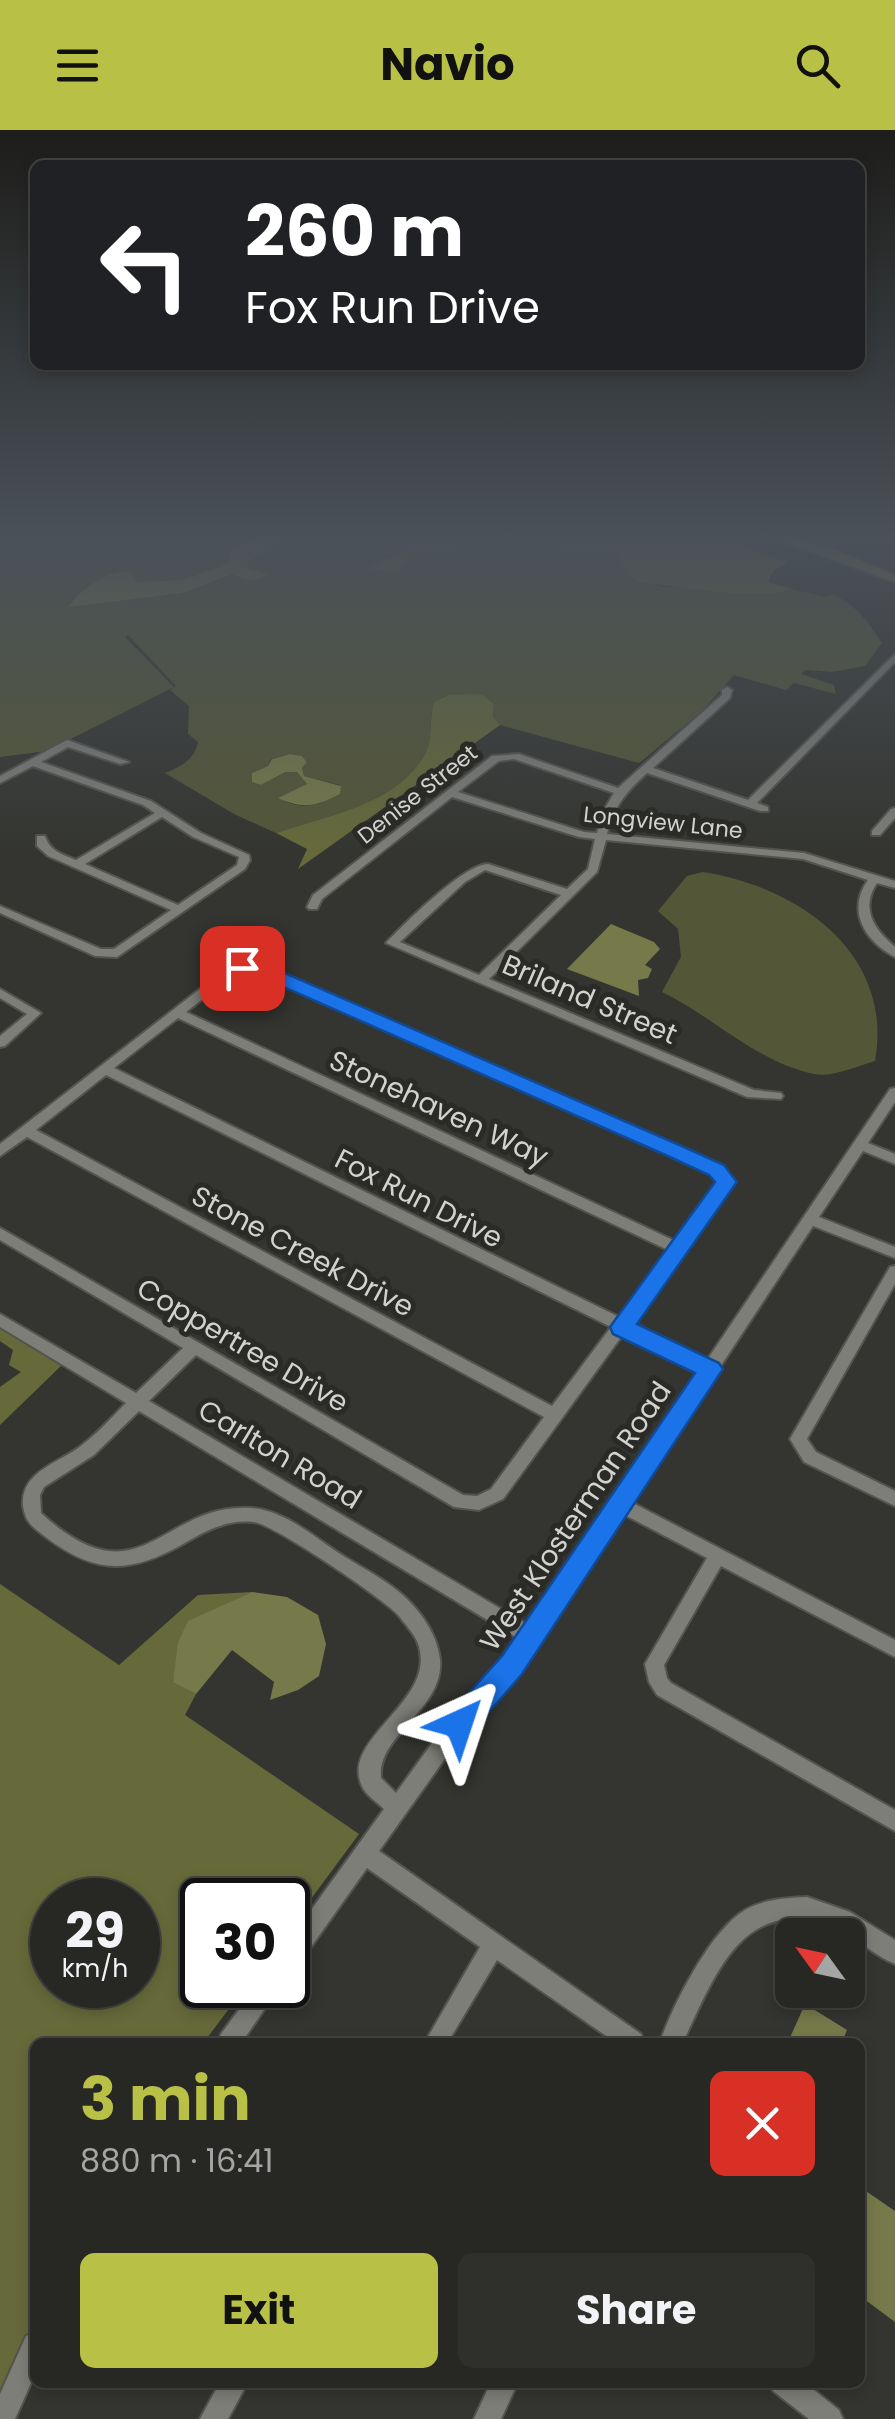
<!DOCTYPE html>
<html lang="en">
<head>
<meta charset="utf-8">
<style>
  :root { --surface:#272824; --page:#2f302c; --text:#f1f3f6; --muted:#a4a6a6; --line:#434441; --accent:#b9c046 }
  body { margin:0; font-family:Poppins,sans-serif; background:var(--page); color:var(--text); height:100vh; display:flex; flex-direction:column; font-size:38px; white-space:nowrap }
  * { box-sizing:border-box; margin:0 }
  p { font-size:32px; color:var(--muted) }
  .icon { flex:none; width:55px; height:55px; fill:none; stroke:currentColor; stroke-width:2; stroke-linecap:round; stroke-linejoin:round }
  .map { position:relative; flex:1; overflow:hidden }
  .sheet { position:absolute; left:30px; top:1908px; width:835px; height:350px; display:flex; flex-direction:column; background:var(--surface); border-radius:15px; box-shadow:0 5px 15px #0003,0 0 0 2px var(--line) }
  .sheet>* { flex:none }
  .banner { position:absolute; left:30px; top:30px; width:835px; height:210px; border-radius:15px; box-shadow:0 5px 15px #0003,0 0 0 2px var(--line); background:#202124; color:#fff; overflow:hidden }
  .needle { width:65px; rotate:303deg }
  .tools { position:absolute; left:775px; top:1788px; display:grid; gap:20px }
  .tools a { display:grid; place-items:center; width:90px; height:90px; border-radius:15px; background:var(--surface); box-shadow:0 5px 15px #0003,0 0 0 2px var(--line); font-size:50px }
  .speed { position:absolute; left:30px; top:1748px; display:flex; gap:20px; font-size:50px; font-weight:700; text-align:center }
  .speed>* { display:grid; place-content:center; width:130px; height:130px; border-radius:50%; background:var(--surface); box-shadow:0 5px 15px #0003,0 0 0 2px var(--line); line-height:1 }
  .speed small { font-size:25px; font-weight:400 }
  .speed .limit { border:5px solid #111; border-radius:15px; background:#fff; color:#111 }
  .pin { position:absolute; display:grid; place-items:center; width:85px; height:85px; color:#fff; margin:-42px; border-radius:20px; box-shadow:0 5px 15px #0006 }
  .me { position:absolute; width:110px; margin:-55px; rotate:42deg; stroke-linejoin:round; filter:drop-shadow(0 0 8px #0008) }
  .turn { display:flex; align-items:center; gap:35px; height:210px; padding:0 50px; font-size:45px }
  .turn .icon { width:130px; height:130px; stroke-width:2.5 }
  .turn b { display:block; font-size:70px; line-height:85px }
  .round { display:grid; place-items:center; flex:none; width:105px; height:105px; border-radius:15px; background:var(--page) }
  .head { display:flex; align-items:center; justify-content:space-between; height:170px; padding:0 50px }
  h1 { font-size:60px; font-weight:700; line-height:75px; color:var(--accent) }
  .cta { display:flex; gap:20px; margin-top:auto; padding:20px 50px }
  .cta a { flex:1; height:115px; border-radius:15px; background:var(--accent); color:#111; font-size:40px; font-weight:700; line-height:115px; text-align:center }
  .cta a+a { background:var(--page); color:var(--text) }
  header { display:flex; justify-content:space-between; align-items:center; height:130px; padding:0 50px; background:var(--accent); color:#111; font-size:45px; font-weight:700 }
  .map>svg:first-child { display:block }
  .green { fill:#545737; fill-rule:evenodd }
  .forest { fill:#666a3a; fill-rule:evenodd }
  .water { fill:#767a4a }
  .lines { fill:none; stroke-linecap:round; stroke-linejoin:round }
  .minor-casing { stroke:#53534f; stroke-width:4 }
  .major-casing { stroke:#53534f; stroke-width:4 }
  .minor { fill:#7d7e78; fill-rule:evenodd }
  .major { fill:#858949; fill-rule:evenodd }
  .route { fill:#1a73e8; stroke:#114b97; stroke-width:2.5 }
  .labels { text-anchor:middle; stroke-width:10; stroke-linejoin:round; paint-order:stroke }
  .far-street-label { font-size:22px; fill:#d2d2cf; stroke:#2a2b27 }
  .street-label { font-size:28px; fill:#d2d2cf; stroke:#2a2b27 }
</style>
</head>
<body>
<header><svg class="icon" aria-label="menu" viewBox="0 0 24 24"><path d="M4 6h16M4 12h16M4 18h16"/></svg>Navio<svg class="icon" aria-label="search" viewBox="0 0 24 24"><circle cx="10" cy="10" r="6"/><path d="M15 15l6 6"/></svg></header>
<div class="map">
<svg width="895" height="2289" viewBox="0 0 895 2289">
  <rect width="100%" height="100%" fill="#343530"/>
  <g class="green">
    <path d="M0,405H425L350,447L365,439L396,442L417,423L460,418L479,405H529L564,421L616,423L628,446L664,457L699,458L735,464L779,463L791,459L825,467L832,464C858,476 866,490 882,513L865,536L832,542L805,540L801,544L834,555L836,564L794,553L786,560L734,545L701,582L639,633L500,595L493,587L494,574L483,565H449L434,572C429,588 433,610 425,624C394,676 328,685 276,703L234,684L165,643C181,637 195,629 198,612L188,604L189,576L170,560L176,556L128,505L125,507L174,557L47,621L0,627ZM290,624L302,626L307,632L302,638L304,646L340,655V664C319,676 300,681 279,668L307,654L297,642H287L261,655L252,652V643L268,636L271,629Z"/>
    <path d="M703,742C790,755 895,818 875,931C858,936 830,948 814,944C758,933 712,886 662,862L681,827L678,799L658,781L687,746Z"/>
  </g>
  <g class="forest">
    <polygon points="438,405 479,405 460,418 417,423 396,442 365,439 418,411"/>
    <polygon points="529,405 580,405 617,411 681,405 730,412 788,432 774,440 768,452 791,459 779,463 735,464 638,452 628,446 616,423 564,421"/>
    <path d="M472,564L483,565L494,574L493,587L500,595L298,739L307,719L276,703C327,685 395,676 425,624C433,610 429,587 434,572L449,565Z"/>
    <polygon points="0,1196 63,1234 0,1295 0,1257 21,1242 9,1235 13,1220 0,1211"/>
    <path d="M0,1454L119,1535L198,1465L252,1462L188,1492L173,1551L196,1564L185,1585L359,1704L288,1800V1770H202V1855H247L204,1912H35V2190L0,2267ZM52,1770H138V1855H52Z"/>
  </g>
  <g class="water">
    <path d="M263,405L291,406L248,432L247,438L267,444C256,454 244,449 232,444L182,463L69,477C79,460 110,438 130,442L136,452L183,450L223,436L229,432L230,419Z"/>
    <path d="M290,624L302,626L307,632L302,638L304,646L341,656L340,664C317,677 301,679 278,668L307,654L297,642H286L261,655L252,652V643L268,636L272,629Z"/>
    <polygon points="611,794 654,812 660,819 645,835 652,839 648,848 638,850 639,866 567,839"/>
    <polygon points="252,1462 287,1467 318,1485 326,1514 319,1546 298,1560 270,1570 274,1552 232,1520 196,1564 173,1552 178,1513 188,1491"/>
    <polygon points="805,1874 847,1900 842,1912 788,1912"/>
    <polygon points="860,2057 895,2081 895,2192 860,2166"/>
  </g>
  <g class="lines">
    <g class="minor-casing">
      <g id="minor">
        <path d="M895,524V532L757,673L768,677V681H760L647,643C626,662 614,676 607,704L804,723L895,751V758L877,753C860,779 874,799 895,817V827C865,811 846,781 868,750L803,729L606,710L597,742L489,849L754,960L781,963L783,966L781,969L747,967L386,813C404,794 464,734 488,734L567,759L588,739L595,709L579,707L452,667L322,769L317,779H309L307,777L313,765L492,626L519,624L618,658L722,565V560L727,557L732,560L730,568L653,638L748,670ZM514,629L614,663L602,683L597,703L584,702L458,662L499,631ZM485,740L561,765L479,845L400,812L465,752Z"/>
        <path d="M67,610L129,632L120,634L68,617L41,632L151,671L201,703L249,725L250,730L245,739L117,827L95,826L0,783V776L101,819H114L171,780L48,726L37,716V706H45C50,721 61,724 76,730L155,683L143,675L33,636L0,653V646ZM162,687L193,707L239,727L237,735L178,775L85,734Z"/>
        <polygon points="895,678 895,688 880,705 872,705 872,701 891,679"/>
        <path d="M252,833L717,1034L733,1052L684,1123L631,1193L707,1230L890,959L895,958V972L868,1013L895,1024V1034L863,1021L819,1087L895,1117V1128L813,1096L631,1372L895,1510V1527L721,1436L664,1535L667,1548L671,1553L895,1680V1701L657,1565L649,1552L645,1534L707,1428L623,1384L519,1541L454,1616L379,1721L641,1904L644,1912H615L497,1830L448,1912H425L480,1817L367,1738L296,1838L288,1841V1812L384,1679C378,1673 367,1666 363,1658C336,1608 442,1571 417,1511C413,1503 405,1494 399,1486C386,1470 273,1394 254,1392C227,1389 205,1401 183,1414C125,1447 90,1443 38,1401C28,1393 25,1388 23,1376C20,1341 60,1333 82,1315C98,1303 112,1287 126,1273L0,1197V1184L136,1263L183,1218L0,1110V1098L463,1365L477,1366L491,1359L544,1287L27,1007L0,1026V1014L227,838ZM251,841L707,1040L718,1052L675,1111L186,882L235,844ZM178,888L668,1120L619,1187L114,938ZM106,945L611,1197L552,1276L36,1000ZM624,1203L700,1241L528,1495L149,1271L196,1225L454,1377L479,1380L503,1369ZM139,1281L519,1509L505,1529L440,1602L396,1663L381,1648C377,1604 445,1579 440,1529C437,1506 424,1486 408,1470C390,1452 366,1440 345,1427C316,1409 286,1380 251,1378C161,1372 141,1475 41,1383L40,1365L44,1357L94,1325Z"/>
        <polygon points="0,859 41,883 5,916 0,917 0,906 27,884 0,868"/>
        <polygon points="895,1136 895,1154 807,1309 816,1322 895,1361 895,1376 804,1332 790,1309 890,1137"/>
        <path d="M807,1767L850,1782L895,1810V1834C873,1825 856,1807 834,1798C743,1762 715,1845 683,1912H660C673,1875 710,1801 745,1780C765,1769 785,1768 807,1767Z"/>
        <polygon points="257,1855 281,1855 242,1912 218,1912 221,1904"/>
        <polygon points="35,2202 35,2244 15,2289 0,2289 0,2264 26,2206"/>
        <polygon points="220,2252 248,2252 228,2289 200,2289"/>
        <polygon points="491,2252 518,2252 501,2289 474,2289"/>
        <polygon points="769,2252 804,2252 839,2280 843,2289 809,2289 773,2261"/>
      </g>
    </g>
    <g class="major-casing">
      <path id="major" d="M764,405C808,405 854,429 895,445V452Z"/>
    </g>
    <use href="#minor" class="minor"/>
    <use href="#major" class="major"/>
  </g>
  <linearGradient id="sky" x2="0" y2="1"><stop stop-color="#1d1d1a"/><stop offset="0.56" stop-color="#4a5159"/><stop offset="1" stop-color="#4a5159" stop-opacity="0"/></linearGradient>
  <rect width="895" height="726" fill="url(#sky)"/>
  <polygon class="route" points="242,832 264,834 684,1017 724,1035 737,1052 637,1194 719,1233 723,1239 522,1544 470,1604 459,1608 449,1604 445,1594 449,1585 502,1526 695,1243 613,1204 610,1197 715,1052 709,1045 670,1027 254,844 235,842 235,834"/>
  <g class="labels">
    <g class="far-street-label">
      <text transform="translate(417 664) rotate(-38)" y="8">Denise Street</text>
      <text transform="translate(663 692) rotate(6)" y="8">Longview Lane</text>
    </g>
    <g class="street-label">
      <text transform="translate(590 869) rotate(23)" y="10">Briland Street</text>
      <text transform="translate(439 978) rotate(25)" y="10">Stonehaven Way</text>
      <text transform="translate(419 1068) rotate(27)" y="10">Fox Run Drive</text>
      <text transform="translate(303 1121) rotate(28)" y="10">Stone Creek Drive</text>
      <text transform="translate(243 1215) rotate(30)" y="10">Coppertree Drive</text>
      <text transform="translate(280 1324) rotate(31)" y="10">Carlton Road</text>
      <text transform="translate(575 1386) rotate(-56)" y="10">West Klosterman Road</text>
    </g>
  </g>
</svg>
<div class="tools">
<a><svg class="needle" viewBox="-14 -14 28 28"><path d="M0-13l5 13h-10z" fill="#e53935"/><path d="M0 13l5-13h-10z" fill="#a4a6a6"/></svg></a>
</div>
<div class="speed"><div>29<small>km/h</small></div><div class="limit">30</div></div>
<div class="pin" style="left:242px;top:838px;background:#d93025"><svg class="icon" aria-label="arrive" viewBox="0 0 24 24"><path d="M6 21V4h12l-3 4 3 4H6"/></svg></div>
<svg class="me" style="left:459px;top:1594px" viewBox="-20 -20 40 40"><path d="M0-17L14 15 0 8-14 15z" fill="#1a73e8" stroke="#fff" stroke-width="4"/></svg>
<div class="banner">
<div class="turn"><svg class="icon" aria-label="left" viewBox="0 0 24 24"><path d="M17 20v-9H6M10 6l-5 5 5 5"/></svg><div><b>260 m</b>Fox Run Drive</div></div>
</div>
<section class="sheet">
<div class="head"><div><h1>3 min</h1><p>880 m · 16:41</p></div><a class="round" style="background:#d93025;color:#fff"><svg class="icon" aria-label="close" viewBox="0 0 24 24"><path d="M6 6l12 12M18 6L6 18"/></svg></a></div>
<div class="cta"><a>Exit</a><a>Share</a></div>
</section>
</div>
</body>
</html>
